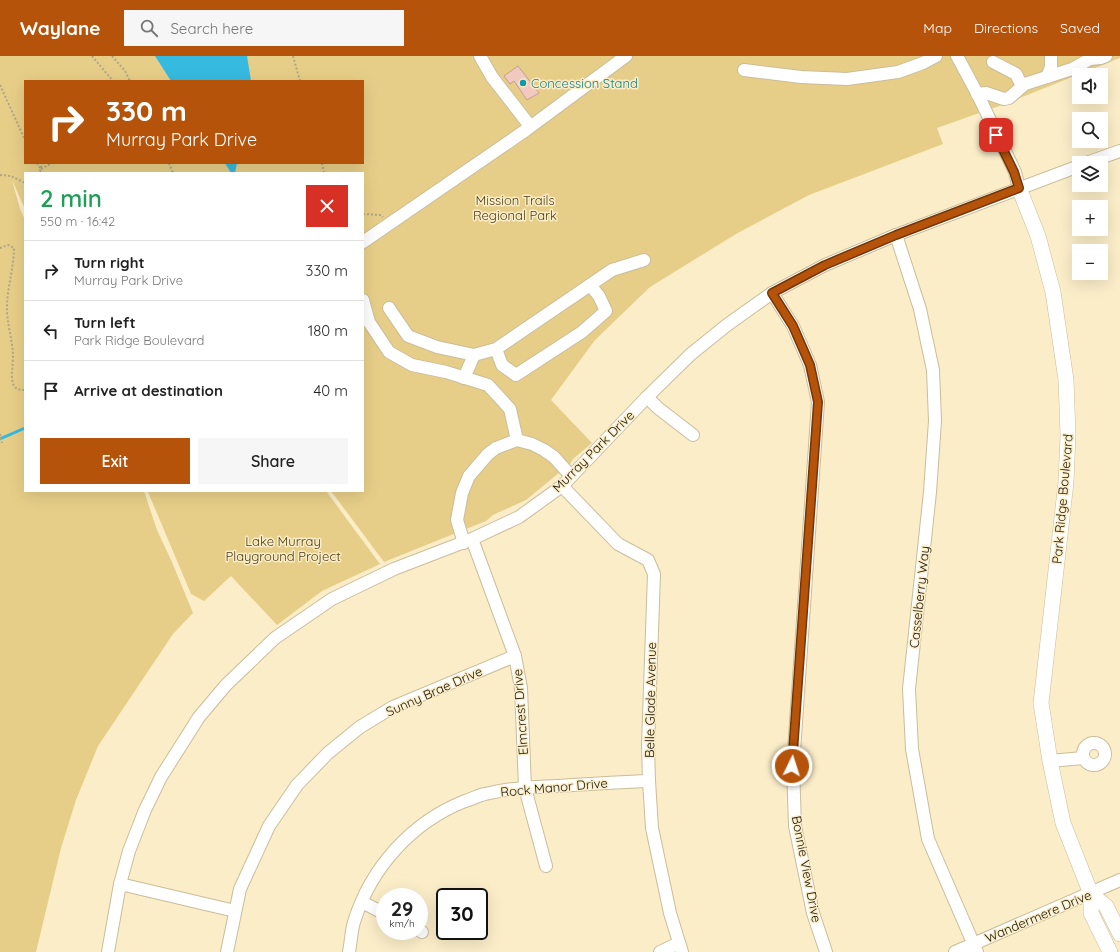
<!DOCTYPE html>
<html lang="en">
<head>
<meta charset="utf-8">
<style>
  :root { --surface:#fff; --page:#f6f6f6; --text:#222; --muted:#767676; --line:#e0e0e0; --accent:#b45309 }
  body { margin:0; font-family:Quicksand,sans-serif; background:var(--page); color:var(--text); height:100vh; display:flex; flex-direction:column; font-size:15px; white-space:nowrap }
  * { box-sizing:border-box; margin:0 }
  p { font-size:13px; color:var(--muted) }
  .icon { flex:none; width:22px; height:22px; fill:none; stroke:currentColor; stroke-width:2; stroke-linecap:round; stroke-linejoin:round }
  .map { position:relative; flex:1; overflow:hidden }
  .drawer { position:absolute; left:24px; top:116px; width:340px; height:320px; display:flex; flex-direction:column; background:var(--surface); border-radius:0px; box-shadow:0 4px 16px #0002 }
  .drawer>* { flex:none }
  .top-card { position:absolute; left:24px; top:24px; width:340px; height:84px; border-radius:0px; box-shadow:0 4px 16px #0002; background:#b45309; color:#fff; overflow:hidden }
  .buttons { position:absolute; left:1072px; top:12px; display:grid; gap:8px }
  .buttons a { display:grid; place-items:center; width:36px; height:36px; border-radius:0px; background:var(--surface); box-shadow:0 4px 16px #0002; font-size:20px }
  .speed { position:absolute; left:376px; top:832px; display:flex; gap:8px; font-size:20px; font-weight:700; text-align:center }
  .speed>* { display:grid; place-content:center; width:52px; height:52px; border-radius:50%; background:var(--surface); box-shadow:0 4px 16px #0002; line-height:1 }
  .speed small { font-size:10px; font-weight:400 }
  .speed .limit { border:2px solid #111; border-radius:6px; background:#fff; color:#111 }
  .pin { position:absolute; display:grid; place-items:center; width:34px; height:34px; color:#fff; margin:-17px; border-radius:8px; box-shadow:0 2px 6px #0006 }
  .me { position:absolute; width:44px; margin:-22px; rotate:4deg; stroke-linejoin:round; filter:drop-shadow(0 0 3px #0008) }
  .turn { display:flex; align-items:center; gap:14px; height:84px; padding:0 16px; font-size:18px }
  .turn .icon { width:52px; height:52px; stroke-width:2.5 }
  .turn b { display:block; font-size:28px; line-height:34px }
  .round { display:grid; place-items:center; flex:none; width:42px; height:42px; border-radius:0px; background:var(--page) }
  .summary { display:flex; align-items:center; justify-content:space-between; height:68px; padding:0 16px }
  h1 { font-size:24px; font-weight:600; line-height:30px; color:#1e9e55 }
  .primary-button { display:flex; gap:8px; margin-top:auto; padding:8px 16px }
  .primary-button a { flex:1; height:46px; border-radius:0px; background:var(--accent); color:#fff; font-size:16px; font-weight:600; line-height:46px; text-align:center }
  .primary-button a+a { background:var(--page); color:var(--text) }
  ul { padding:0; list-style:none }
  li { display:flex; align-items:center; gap:12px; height:60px; padding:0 16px; border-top:1px solid var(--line) }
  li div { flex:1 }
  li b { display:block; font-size:15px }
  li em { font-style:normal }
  header { display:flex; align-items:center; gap:24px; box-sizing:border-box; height:56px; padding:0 20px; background:var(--accent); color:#fff }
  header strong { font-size:19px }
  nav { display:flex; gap:22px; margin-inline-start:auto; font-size:14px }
  .search { width:280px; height:36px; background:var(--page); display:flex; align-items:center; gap:10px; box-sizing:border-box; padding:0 14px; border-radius:0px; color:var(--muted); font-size:15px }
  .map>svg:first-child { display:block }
  .green { fill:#e7ce88; fill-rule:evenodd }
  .water { fill:#37bae0 }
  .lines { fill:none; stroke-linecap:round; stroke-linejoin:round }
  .stream { stroke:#37bae0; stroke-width:3 }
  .building { fill:#f2c9be; stroke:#c59e93 }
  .minor-casing { stroke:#cabd9a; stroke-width:14 }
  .major-casing { stroke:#cabd9a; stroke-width:16 }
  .path { stroke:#afa588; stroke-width:2; stroke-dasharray:2 2; stroke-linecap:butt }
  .minor { stroke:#fff; stroke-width:12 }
  .major { stroke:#fff; stroke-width:15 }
  .route-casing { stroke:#753606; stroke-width:10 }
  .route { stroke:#b45309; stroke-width:7 }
  .culture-dot { fill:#0f9aa8; stroke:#fbedc8; stroke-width:1.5 }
  .labels { text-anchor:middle; stroke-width:3; stroke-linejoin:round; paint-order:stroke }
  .culture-label { font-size:13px; fill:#0d838f; stroke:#fbedc8; text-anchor:start }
  .park-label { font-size:13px; fill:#493b12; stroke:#fbedc8 }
  .street-label { font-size:13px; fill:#181407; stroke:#fbedc8 }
</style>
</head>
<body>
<header>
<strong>Waylane</strong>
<div class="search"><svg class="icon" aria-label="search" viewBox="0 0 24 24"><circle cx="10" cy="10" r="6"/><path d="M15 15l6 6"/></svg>Search here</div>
<nav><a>Map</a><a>Directions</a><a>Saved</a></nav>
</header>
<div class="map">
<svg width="1120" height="896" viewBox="0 0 1120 896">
  <rect width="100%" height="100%" fill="#fbedc8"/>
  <g class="green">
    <path d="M0,0H1120V2L1002,49L937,72L943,88L809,139L736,178L650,231L595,284L551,344L592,387L573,403L570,408L526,444L493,459L486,465L384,506L331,435H363V117H25V153L12,124L20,153L25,164V435H144L157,474L172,506L193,557L173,578L98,690L76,744L61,792L36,896H0ZM25,25H363V107H25Z"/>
    <polygon points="149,435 326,435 380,508 322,535 277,569 231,520 204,545 191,538 148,436"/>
  </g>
  <g class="water">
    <polygon points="155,0 247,0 251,25 171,25"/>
    <polygon points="225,107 237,107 235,117 231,117"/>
  </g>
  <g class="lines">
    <polyline class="stream" points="0,383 25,372"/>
  </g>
  <polygon class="building" points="518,10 539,37 527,44 514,25 510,28 504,20"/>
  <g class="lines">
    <g class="minor-casing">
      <g id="minor">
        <polyline points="480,0 492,21 530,70"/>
        <polyline points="957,0 978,39 1015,116 1019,132"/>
        <polyline points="993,6 1016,18 1022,30"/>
        <polyline points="744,14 801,21 847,23 898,16 923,7 936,0"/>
        <polyline points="1047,21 1051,11 1051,0"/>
        <polyline points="977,38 986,37 1004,43 1009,42 1025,28 1072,13 1090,3 1101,2 1106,0"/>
        <polyline points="1086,107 1120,95"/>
        <polyline points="896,179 920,253 933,314 935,365 930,436 909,633 912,693 928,783 977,896"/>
        <polyline points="363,186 526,74 626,0"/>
        <polyline points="772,237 793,270 810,309 818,346 793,710 795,770 813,857 826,896"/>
        <polyline points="363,244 369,266 389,296 412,309 446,316 488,329 510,353 517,384"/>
        <polyline points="389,252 408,280 437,291 474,299"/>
        <polyline points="496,293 502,309 516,319 582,276 606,255 599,240 590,229"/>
        <polyline points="464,322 474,299 496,293 612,214 644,204"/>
        <polyline points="647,341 658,352 693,379"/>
        <polyline points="562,430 618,488 648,504 654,518 648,689 649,725 652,772 670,857 682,896"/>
        <polyline points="472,483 515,600 521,632 525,732 546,810"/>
        <polyline points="464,487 457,464 462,437 469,420 488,398 496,392 517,384 532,388 544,394 554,401 571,420"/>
        <circle cx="1094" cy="698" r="11"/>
        <polyline points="1050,705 1083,702"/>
        <polyline points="120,828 235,855"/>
        <polyline points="362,846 385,858"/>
        <polyline points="419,874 422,876"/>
        <polyline points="108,896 120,828 129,795 145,754 161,721 199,661 226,629 275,582 332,543 394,513 472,483 519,461 562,430 647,341 691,298 727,269 772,237 825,209 896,179 1079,110"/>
        <polyline points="227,896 240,833 269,770 297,729 328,697 360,671 393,651 515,600"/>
        <path d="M349,896C351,886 351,876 354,866C371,811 412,766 465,745C472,743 479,739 485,738C509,732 534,731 558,730C588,728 618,726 649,725"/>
        <polyline points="660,896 679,887"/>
        <polyline points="955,896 1120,824"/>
      </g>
    </g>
    <g class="major-casing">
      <g id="major">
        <polyline points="1019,132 1038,180 1053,236 1066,324 1068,379 1066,426 1041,647 1050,705 1063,767 1091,838 1091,857 1110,896"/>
        <polyline points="1091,838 1106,850 1120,878"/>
      </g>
    </g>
    <g class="path">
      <polyline points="92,0 113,25"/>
      <polyline points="112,0 125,15 130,25"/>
      <polyline points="293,0 300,25"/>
      <polyline points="0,29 25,84"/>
      <polyline points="37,107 41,113 39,117"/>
      <polyline points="169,107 173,117"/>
      <polyline points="322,107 324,117"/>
      <polyline points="41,112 42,107"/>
      <polyline points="41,113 52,107"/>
      <polyline points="0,119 11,120 25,127"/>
      <polyline points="363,158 381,159 383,161"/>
      <path d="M0,192L8,189L14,192C14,213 6,235 7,256C8,272 13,286 13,302C13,310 10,322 14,330C17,334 21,334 25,334"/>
      <polyline points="0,378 2,387"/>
    </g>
    <use href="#minor" class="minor"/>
    <use href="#major" class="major"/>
  </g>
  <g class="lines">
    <g class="route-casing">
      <polyline id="route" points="792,710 818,346 810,309 793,270 772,237 825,209 896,179 1019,132 1014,116 996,79"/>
    </g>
    <use href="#route" class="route"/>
  </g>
  <circle class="culture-dot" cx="523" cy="27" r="4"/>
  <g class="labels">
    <g class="culture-label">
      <text x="531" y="32">Concession Stand</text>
    </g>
    <g class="park-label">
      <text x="515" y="149">Mission Trails<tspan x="515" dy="15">Regional Park</tspan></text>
      <text x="283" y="490">Lake Murray<tspan x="283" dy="15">Playground Project</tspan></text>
    </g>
    <g class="street-label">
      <text transform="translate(593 395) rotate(-45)" y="5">Murray Park Drive</text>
      <text transform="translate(1062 443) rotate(-85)" y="5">Park Ridge Boulevard</text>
      <text transform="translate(919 541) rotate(-84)" y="5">Casselberry Way</text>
      <text transform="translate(434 635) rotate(-24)" y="5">Sunny Brae Drive</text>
      <text transform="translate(650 644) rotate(-89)" y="5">Belle Glade Avenue</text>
      <text transform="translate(520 656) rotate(-94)" y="5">Elmcrest Drive</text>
      <text transform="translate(554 731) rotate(-5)" y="5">Rock Manor Drive</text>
      <text transform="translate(807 813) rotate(79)" y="5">Bonnie View Drive</text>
      <text transform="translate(1038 860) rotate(-23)" y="5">Wandermere Drive</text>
    </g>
  </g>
</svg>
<div class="buttons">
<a><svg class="icon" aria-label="sound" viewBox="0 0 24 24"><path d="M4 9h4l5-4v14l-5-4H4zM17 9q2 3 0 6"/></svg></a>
<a><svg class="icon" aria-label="search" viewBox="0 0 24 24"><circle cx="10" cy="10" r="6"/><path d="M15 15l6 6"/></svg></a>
<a><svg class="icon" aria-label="layers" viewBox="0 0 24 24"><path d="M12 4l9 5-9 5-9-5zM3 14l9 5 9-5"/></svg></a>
<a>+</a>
<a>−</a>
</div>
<div class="speed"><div>29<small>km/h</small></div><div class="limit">30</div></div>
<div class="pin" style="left:996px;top:79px;background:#d93025"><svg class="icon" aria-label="arrive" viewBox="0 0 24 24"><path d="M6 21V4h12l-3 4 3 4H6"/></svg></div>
<svg class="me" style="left:792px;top:710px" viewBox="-20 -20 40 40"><circle r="17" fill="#b45309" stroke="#fff" stroke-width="3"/><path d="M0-11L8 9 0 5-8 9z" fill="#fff"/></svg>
<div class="top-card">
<div class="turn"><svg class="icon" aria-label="right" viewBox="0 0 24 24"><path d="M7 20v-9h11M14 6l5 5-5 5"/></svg><div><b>330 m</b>Murray Park Drive</div></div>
</div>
<section class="drawer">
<div class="summary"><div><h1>2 min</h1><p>550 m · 16:42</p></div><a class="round" style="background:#d93025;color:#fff"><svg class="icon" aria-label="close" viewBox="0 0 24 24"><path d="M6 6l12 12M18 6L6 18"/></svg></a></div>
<ul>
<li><svg class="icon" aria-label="right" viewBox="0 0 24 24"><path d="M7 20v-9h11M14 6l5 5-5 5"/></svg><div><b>Turn right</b><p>Murray Park Drive</p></div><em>330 m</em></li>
<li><svg class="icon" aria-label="left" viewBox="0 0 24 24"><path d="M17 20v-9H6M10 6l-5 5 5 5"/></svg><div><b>Turn left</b><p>Park Ridge Boulevard</p></div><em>180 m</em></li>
<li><svg class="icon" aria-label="arrive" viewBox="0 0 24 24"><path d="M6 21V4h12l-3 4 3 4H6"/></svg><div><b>Arrive at destination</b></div><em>40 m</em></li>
</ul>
<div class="primary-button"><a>Exit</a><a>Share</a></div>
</section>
</div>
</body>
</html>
